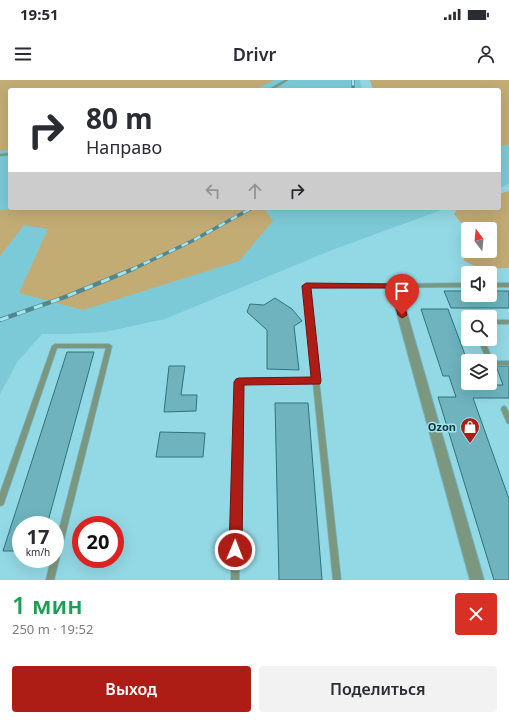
<!DOCTYPE html>
<html lang="ru">
<head>
<meta charset="utf-8">
<style>
  :root { --surface:#fff; --page:#f2f2f3; --text:#2b2b33; --muted:#7c7c81; --accent:#ad1d16 }
  body { margin:0; font-family:"Noto Sans",sans-serif; background:var(--page); color:var(--text); height:100vh; display:flex; flex-direction:column; font-size:15px; white-space:nowrap }
  * { box-sizing:border-box; margin:0 }
  p { font-size:13px; color:var(--muted) }
  .icon { flex:none; width:22px; height:22px; fill:none; stroke:currentColor; stroke-width:2; stroke-linecap:round; stroke-linejoin:round }
  .map { position:relative; height:500px; overflow:hidden }
  .panel { display:flex; flex-direction:column; background:var(--surface); flex:1 }
  .panel>* { flex:none }
  .top-card { position:absolute; left:8px; top:8px; width:493px; height:122px; border-radius:4px; box-shadow:0 4px 16px #0002; background:#fff; color:var(--text); overflow:hidden }
  .needle { width:26px; rotate:344deg }
  .fabs { position:absolute; left:461px; top:142px; display:grid; gap:8px }
  .fabs a { display:grid; place-items:center; width:36px; height:36px; border-radius:4px; background:var(--surface); box-shadow:0 4px 16px #0002; font-size:20px }
  .speed { position:absolute; left:12px; top:436px; display:flex; gap:8px; font-size:20px; font-weight:700; text-align:center }
  .speed>* { display:grid; place-content:center; width:52px; height:52px; border-radius:50%; background:var(--surface); box-shadow:0 4px 16px #0002; line-height:1 }
  .speed small { font-size:10px; font-weight:400 }
  .speed .limit { border:6px solid #d22; background:#fff; color:#111 }
  .pin { position:absolute; display:grid; place-items:center; width:34px; height:34px; color:#fff; margin:-41px -17px; border-radius:50% 50% 50% 0; rotate:-45deg; box-shadow:0 0 4px #0007 }
  .pin .icon { rotate:45deg }
  .me { position:absolute; width:44px; margin:-22px; rotate:1deg; stroke-linejoin:round; filter:drop-shadow(0 0 3px #0008) }
  .turn { display:flex; align-items:center; gap:14px; height:84px; padding:0 12px; font-size:18px }
  .turn .icon { width:52px; height:52px; stroke-width:2.5 }
  .turn b { display:block; font-size:28px; line-height:34px }
  .lanes { display:flex; align-items:center; height:38px; padding:0 12px; background:#0003; justify-content:center; gap:20px; direction:ltr }
  .lanes .off { opacity:.35 }
  .round { display:grid; place-items:center; flex:none; width:42px; height:42px; border-radius:4px; background:var(--page) }
  .headline { display:flex; align-items:center; justify-content:space-between; height:68px; padding:0 12px }
  h1 { font-size:24px; font-weight:600; line-height:30px; color:#1e9e55 }
  .primary-button { display:flex; gap:8px; margin-top:auto; padding:8px 12px }
  .primary-button a { flex:1; height:46px; border-radius:4px; background:var(--accent); color:#fff; font-size:16px; font-weight:600; line-height:46px; text-align:center }
  .primary-button a+a { background:var(--page); color:var(--text) }
  .status { display:flex; justify-content:space-between; align-items:center; height:28px; padding:0 20px; background:var(--surface); direction:ltr }
  .status svg { height:11px; fill:currentColor }
  header { display:flex; justify-content:space-between; align-items:center; height:52px; padding:0 12px; background:var(--surface); font-size:18px; font-weight:600 }
  .map>svg:first-child { display:block }
  .built { fill:#7ccad7 }
  .green { fill:#c3ac74 }
  .building { fill:#6eb3be; stroke:#2d747f }
  .lines { fill:none; stroke-linecap:round; stroke-linejoin:round }
  .service-casing { stroke:#77b4be; stroke-width:1.5 }
  .minor-casing { stroke:#77b4be; stroke-width:2 }
  .service { fill:#7c9780; fill-rule:evenodd }
  .minor { fill:#7c9780; fill-rule:evenodd }
  .rail-far2-casing { stroke:#54868e; stroke-width:3 }
  .rail-far1-casing { stroke:#54868e; stroke-width:3.5 }
  .rail-casing { stroke:#54868e; stroke-width:4.5 }
  .rail-far2 { stroke:#a0e6f2; stroke-width:2; stroke-dasharray:5.5; stroke-linecap:butt }
  .rail-far1 { stroke:#a0e6f2; stroke-width:2.5; stroke-dasharray:7; stroke-linecap:butt }
  .rail { stroke:#a0e6f2; stroke-width:3; stroke-dasharray:9; stroke-linecap:butt }
  .route { fill:#ad1d16; stroke:#70130e }
  .labels { text-anchor:middle; stroke-width:3; stroke-linejoin:round; paint-order:stroke }
  .poi-label { font-size:11px; font-weight:bold; fill:#143236; stroke:#a0e6f2; text-anchor:end }
</style>
</head>
<body>
<div class="status"><b>19:51</b><svg viewBox="0 0 49 12"><path d="M0 12V9h3v3zM5 12V6h3v6zM10 12V3h3v9zM15 12V0h3v12zM26 1h20v11H26zM47 4h2v5h-2z"/></svg></div>
<header><svg class="icon" aria-label="menu" viewBox="0 0 24 24"><path d="M4 6h16M4 12h16M4 18h16"/></svg>Drivr<svg class="icon" aria-label="person" viewBox="0 0 24 24"><circle cx="12" cy="8" r="4"/><path d="M4 21q1-7 8-7t8 7"/></svg></header>
<div class="map">
<svg width="509" height="500" viewBox="0 0 509 500">
  <rect width="100%" height="100%" fill="#93d9e5"/>
  <g class="built">
    <polygon points="0,0 360,0 362,10 10,10 10,128 447,128 332,170 165,239 105,252 66,254 42,254 18,281 0,314"/>
    <polygon points="499,46 509,46 509,104 499,108"/>
  </g>
  <g class="green">
    <polygon points="0,0 274,0 254,10 10,10 10,70 0,71"/>
    <polygon points="370,0 509,0 509,65 499,66 499,10 373,10"/>
    <polygon points="509,111 509,188 481,189 464,181 464,173 468,171 490,171 490,149 468,149 468,151 454,134 458,128 499,128 499,114"/>
    <polygon points="92,128 264,128 273,141 239,181 83,230 19,213 48,149 24,145 0,176 0,130"/>
  </g>
  <g class="building">
    <polygon points="444,211 468,211 468,215 490,215 490,211 509,211 509,228 451,228"/>
    <polygon points="275,218 292,229 302,241 294,246 299,290 267,289 267,250 247,232 250,224 264,225"/>
    <polygon points="421,229 448,229 468,283 468,305 503,305 496,286 509,286 509,318 473,318 509,419 509,500 494,500 438,317 456,317 449,296 443,296"/>
    <polygon points="67,272 94,272 47,445 21,445 21,471 3,471"/>
    <polygon points="169,286 185,286 181,315 197,315 196,331 164,332"/>
    <polygon points="275,323 308,323 322,500 279,500"/>
    <polygon points="160,352 205,353 203,377 156,377"/>
  </g>
  <g class="lines">
    <g class="service-casing">
      <g id="service">
        <polygon points="285,0 288,0 272,10 268,10"/>
        <polygon points="10,73 10,75 0,76 0,74"/>
        <polygon points="468,203 468,207 309,208 341,500 333,500 313,303 242,303 239,500 231,500 236,301 237,299 313,299 303,206 304,205"/>
        <rect x="490" y="203" width="19" height="4"/>
        <rect x="490" y="240" width="19" height="4"/>
        <polygon points="478,259 484,259 493,281 509,281 509,285 490,285 490,281 487,281"/>
        <polygon points="55,264 109,264 112,266 54,500 46,500 51,479 55,479 55,465 106,268 57,268 4,423 3,425 0,426 0,413 52,266"/>
        <polygon points="504,326 506,327 509,333 509,344 507,343 501,329 502,327"/>
      </g>
    </g>
    <g class="minor-casing">
      <polygon id="minor" points="394,202 399,205 484,500 470,500 389,205"/>
    </g>
    <use href="#service" class="service"/>
    <use href="#minor" class="minor"/>
    <g class="rail-far2-casing">
      <polyline id="rail-far2" points="353,0 353,10"/>
    </g>
    <g class="rail-far1-casing">
      <polyline id="rail-far1" points="131,190 192,161 252,128"/>
    </g>
    <g class="rail-casing">
      <polyline id="rail" points="0,240 65,217 133,189"/>
    </g>
    <use href="#rail-far2" class="rail-far2"/>
    <use href="#rail-far1" class="rail-far1"/>
    <use href="#rail" class="rail"/>
  </g>
  <polygon class="route" points="306,203 397,204 407,235 402,238 398,235 391,208 311,208 321,301 320,304 244,305 242,470 240,474 235,476 231,474 229,470 234,302 236,299 239,298 311,297 302,206"/>
  <defs>
    <g id="shop-pin" transform="scale(1)"><path d="M0 17L-7.5 6A9.5 9.5 0 1 1 7.5 6Z" fill="#ad1d16" stroke="#a0e6f2"/><path d="M-5-2.5h2.3a2.7 3.5 0 0 1 5.4 0H5L5.5 6h-11ZM-1.5-2.5h3a1.5 2.3 0 0 0-3 0Z" fill="#fff"/></g>
  </defs>
  <g fill-rule="evenodd">
    <use href="#shop-pin" x="470" y="347"/>
  </g>
  <g class="labels">
    <g class="poi-label">
      <text x="456" y="351">Ozon</text>
    </g>
  </g>
</svg>
<div class="fabs">
<a><svg class="needle" viewBox="-14 -14 28 28"><path d="M0-13l5 13h-10z" fill="#e53935"/><path d="M0 13l5-13h-10z" fill="#7c7c81"/></svg></a>
<a><svg class="icon" aria-label="sound" viewBox="0 0 24 24"><path d="M4 9h4l5-4v14l-5-4H4zM17 9q2 3 0 6"/></svg></a>
<a><svg class="icon" aria-label="search" viewBox="0 0 24 24"><circle cx="10" cy="10" r="6"/><path d="M15 15l6 6"/></svg></a>
<a><svg class="icon" aria-label="layers" viewBox="0 0 24 24"><path d="M12 4l9 5-9 5-9-5zM3 14l9 5 9-5"/></svg></a>
</div>
<div class="speed"><div>17<small>km/h</small></div><div class="limit">20</div></div>
<div class="pin" style="left:402px;top:235px;background:#d93025"><svg class="icon" aria-label="arrive" viewBox="0 0 24 24"><path d="M6 21V4h12l-3 4 3 4H6"/></svg></div>
<svg class="me" style="left:235px;top:470px" viewBox="-20 -20 40 40"><circle r="17" fill="#ad1d16" stroke="#fff" stroke-width="3"/><path d="M0-11L8 9 0 5-8 9z" fill="#fff"/></svg>
<div class="top-card">
<div class="turn"><svg class="icon" aria-label="right" viewBox="0 0 24 24"><path d="M7 20v-9h11M14 6l5 5-5 5"/></svg><div><b>80 m</b>Направо</div></div>
<div class="lanes"><svg class="icon off" aria-label="left" viewBox="0 0 24 24"><path d="M17 20v-9H6M10 6l-5 5 5 5"/></svg><svg class="icon off" aria-label="ahead" viewBox="0 0 24 24"><path d="M12 20V5M6 11l6-6 6 6"/></svg><svg class="icon" aria-label="right" viewBox="0 0 24 24"><path d="M7 20v-9h11M14 6l5 5-5 5"/></svg></div>
</div>
</div>
<section class="panel">
<div class="headline"><div><h1>1 мин</h1><p>250 m · 19:52</p></div><a class="round" style="background:#d93025;color:#fff"><svg class="icon" aria-label="close" viewBox="0 0 24 24"><path d="M6 6l12 12M18 6L6 18"/></svg></a></div>
<div class="primary-button"><a>Выход</a><a>Поделиться</a></div>
</section>
</body>
</html>
